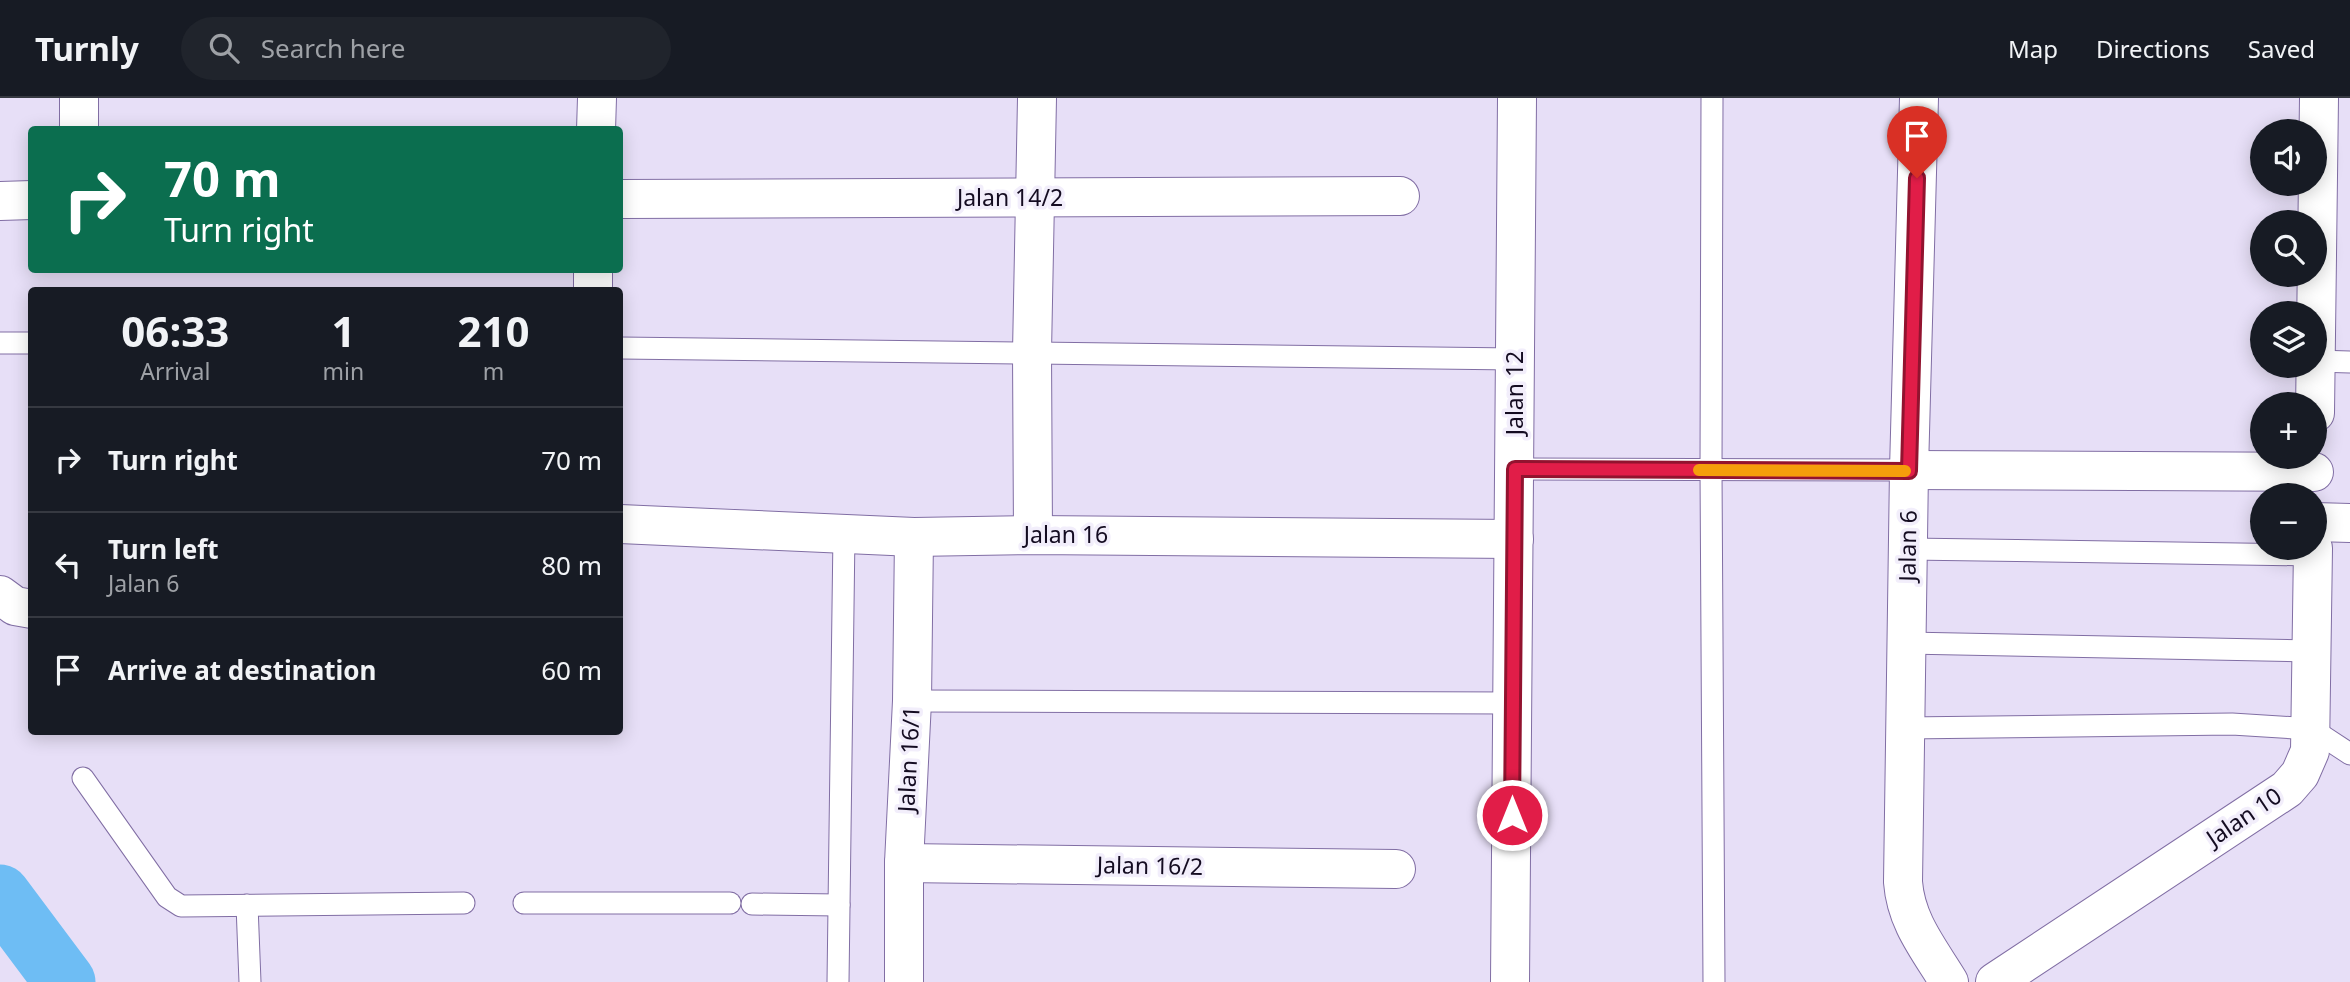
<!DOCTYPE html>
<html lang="en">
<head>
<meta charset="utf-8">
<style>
  :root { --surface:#171b24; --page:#20242c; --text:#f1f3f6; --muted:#9ea1a6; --line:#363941 }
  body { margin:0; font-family:"Noto Sans",sans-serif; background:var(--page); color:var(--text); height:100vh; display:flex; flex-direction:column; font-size:26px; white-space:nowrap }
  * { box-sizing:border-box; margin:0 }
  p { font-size:23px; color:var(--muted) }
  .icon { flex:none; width:38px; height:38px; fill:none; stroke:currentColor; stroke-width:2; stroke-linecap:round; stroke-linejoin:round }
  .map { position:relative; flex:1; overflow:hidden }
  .details { position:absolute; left:28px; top:189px; width:595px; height:448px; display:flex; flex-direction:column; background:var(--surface); border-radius:7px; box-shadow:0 4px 18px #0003 }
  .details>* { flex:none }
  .guide { position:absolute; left:28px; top:28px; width:595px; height:147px; border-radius:7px; box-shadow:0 4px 18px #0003; background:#0b6e4f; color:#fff; overflow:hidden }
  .buttons { position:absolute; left:2250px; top:21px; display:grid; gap:14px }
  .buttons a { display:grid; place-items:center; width:77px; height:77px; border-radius:50%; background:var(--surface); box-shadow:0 4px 18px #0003; font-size:35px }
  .pin { position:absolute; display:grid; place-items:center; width:60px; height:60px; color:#fff; margin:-72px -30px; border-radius:50% 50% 50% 0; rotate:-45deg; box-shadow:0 0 7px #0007 }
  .pin .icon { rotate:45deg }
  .me { position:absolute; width:77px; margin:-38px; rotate:0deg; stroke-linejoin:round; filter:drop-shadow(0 0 5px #0008) }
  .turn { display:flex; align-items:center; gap:24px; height:147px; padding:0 21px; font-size:32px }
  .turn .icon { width:91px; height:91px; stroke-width:2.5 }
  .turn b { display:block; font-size:49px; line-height:60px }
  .eta { display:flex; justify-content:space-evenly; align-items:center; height:119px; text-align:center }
  .eta b { font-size:42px; font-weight:700; line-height:49px }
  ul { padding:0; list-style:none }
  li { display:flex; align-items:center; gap:21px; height:105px; padding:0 21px; border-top:2px solid var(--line) }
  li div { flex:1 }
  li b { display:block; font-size:26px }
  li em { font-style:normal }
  header { display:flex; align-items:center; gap:42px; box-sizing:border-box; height:98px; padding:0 35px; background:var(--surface); border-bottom:2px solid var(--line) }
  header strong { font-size:33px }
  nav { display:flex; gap:38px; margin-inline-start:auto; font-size:24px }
  .search { width:490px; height:63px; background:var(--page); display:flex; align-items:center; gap:18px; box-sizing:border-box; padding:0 24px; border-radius:38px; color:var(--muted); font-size:26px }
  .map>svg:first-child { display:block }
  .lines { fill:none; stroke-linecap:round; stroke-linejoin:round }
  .river { stroke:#6ebdf4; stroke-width:61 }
  .lane-casing { stroke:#816ea4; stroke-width:23 }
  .street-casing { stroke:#816ea4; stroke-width:40 }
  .lane { stroke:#fff; stroke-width:21 }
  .street { stroke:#fff; stroke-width:38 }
  .route-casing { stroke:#92132f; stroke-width:18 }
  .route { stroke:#e11d48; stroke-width:12 }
  .slow { stroke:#f59e0b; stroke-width:12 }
  .labels { text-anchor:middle; stroke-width:7; stroke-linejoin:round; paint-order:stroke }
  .street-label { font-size:23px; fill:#140c21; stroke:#f2eefb }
</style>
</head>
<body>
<header>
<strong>Turnly</strong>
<div class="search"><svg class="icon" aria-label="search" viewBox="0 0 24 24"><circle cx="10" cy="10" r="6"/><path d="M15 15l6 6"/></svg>Search here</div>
<nav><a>Map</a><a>Directions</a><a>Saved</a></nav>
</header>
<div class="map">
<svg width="2350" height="884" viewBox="0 0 2350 884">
  <rect width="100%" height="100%" fill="#e7dff7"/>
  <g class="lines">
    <polyline class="river" points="0,797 65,884"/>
    <g class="lane-casing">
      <g id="lane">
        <polyline points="1712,0 1711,372 1714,884"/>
        <polyline points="0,245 32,245"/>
        <polyline points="620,250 1515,261"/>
        <polyline points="2316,263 2350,264"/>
        <polyline points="1515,371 1909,372"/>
        <polyline points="1909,451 2313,457"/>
        <polyline points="1907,545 2312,553"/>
        <polyline points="912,603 1513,605"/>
        <polyline points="1905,630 2232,626 2312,631 2350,656"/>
        <polyline points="83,680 167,799 181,808 464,805"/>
        <polyline points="524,805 730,805"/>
        <polyline points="752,806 839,807"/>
        <polyline points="247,807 250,884"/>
        <polyline points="838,884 844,435"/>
      </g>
    </g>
    <g class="street-casing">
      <g id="street">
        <path d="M1919,0L1909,372L1903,784C1906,824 1929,851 1949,884"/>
        <polyline points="79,32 79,0"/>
        <polyline points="596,32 597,0"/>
        <polyline points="620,101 1400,98"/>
        <polyline points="0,103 32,102"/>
        <polyline points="593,192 593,172"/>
        <polyline points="2315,315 2319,0"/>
        <polyline points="1909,372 2314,374"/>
        <polyline points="2315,424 2350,425"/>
        <polyline points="620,426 914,439 1033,437 1514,441"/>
        <polyline points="1033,437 1032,254 1037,0"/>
        <polyline points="0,497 15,508 32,511"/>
        <polyline points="904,765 1396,771"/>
        <polyline points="904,884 904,765 912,603 914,439"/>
        <polyline points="1510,884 1517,0"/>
        <polyline points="1995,884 2287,691 2300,676 2310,653 2313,450"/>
      </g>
    </g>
    <use href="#lane" class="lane"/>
    <use href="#street" class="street"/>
  </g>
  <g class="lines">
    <g class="route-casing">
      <polyline id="route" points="1512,717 1515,371 1909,373 1917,80"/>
    </g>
    <use href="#route" class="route"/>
    <polyline class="slow" points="1699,372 1905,373"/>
  </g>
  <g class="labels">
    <g class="street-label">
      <text x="1010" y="108">Jalan 14/2</text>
      <text transform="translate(1515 295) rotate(-90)" y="8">Jalan 12</text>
      <text x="1066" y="445">Jalan 16</text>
      <text transform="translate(1908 448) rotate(-89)" y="8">Jalan 6</text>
      <text transform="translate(909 661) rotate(-87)" y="8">Jalan 16/1</text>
      <text transform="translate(2244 719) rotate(-34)" y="8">Jalan 10</text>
      <text transform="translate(1150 768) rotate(1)" y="8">Jalan 16/2</text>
    </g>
  </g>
</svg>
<div class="buttons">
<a><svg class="icon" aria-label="sound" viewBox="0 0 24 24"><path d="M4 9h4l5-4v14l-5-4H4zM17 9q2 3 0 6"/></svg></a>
<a><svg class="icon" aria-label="search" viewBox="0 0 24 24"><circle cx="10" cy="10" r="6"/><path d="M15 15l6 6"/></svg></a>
<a><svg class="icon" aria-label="layers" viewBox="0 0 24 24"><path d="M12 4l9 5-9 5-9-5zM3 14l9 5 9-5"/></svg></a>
<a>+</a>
<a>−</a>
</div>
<div class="pin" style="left:1917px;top:80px;background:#d93025"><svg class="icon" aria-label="arrive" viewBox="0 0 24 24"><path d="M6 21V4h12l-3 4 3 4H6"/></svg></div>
<svg class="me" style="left:1512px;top:717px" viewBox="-20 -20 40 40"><circle r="17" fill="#e11d48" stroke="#fff" stroke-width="3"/><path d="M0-11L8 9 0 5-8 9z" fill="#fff"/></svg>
<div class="guide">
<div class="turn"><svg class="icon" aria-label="right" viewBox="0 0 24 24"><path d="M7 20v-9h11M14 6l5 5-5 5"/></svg><div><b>70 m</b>Turn right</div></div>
</div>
<section class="details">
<div class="eta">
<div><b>06:33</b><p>Arrival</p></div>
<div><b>1</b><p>min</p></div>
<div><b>210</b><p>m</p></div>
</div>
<ul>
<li><svg class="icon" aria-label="right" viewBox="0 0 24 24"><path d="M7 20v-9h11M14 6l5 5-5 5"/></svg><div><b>Turn right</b></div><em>70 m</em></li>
<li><svg class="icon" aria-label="left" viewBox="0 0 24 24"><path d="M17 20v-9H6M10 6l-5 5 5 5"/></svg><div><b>Turn left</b><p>Jalan 6</p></div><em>80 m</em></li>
<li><svg class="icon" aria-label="arrive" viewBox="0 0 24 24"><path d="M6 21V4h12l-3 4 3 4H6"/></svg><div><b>Arrive at destination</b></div><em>60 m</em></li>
</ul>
</section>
</div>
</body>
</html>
